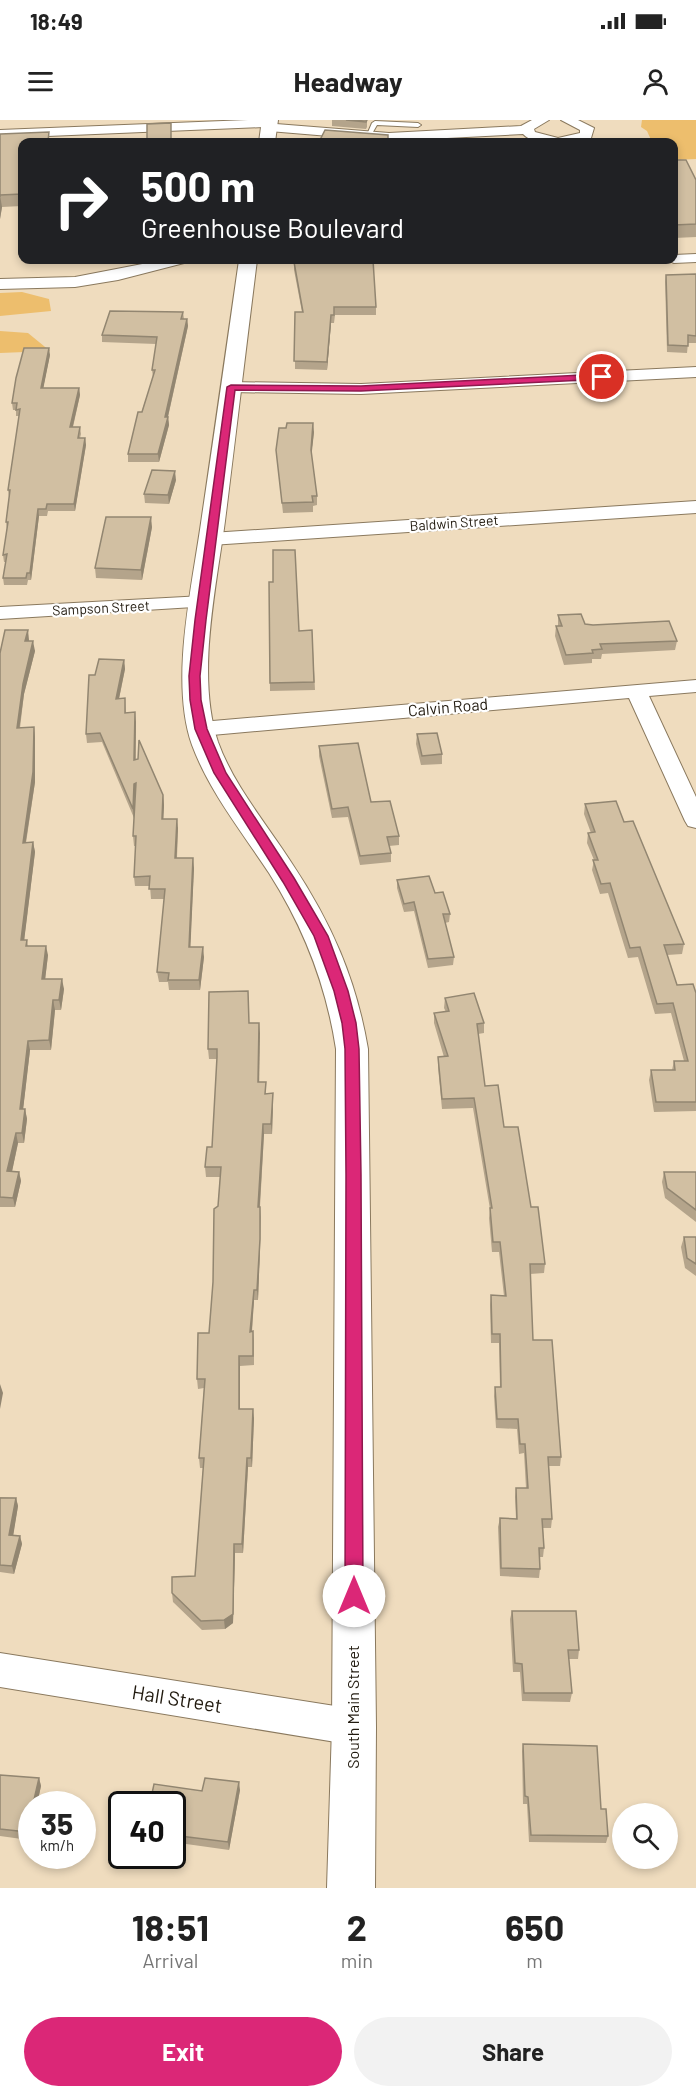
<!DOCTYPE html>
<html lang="en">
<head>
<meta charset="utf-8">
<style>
  :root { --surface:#fff; --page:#f2f2f2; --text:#222; --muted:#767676; --accent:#db2777 }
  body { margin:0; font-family:Barlow,sans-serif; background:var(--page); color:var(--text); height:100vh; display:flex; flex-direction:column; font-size:22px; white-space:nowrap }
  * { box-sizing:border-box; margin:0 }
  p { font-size:20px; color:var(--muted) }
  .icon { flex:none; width:33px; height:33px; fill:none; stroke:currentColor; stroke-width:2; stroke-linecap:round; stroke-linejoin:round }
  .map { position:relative; height:1768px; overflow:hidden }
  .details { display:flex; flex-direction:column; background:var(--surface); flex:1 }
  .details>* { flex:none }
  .hud { position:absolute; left:18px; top:18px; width:660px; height:126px; border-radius:12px; box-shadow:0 3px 9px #0003; background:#202124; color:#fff; overflow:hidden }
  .fabs { position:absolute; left:612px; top:1683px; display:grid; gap:12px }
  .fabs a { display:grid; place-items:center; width:66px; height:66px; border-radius:50%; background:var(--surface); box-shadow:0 3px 9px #0003; font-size:30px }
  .speed { position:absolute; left:18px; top:1671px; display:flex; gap:12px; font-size:30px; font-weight:700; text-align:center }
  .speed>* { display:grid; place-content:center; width:78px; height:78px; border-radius:50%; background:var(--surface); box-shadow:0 3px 9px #0003; line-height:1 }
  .speed small { font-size:15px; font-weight:400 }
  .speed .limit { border:3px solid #111; border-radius:9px; background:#fff; color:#111 }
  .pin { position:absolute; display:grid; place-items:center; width:51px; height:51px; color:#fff; margin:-26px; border:3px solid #fff; border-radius:50%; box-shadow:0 2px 6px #0007 }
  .me { position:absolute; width:66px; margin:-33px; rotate:0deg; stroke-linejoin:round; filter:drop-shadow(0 0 4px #0008) }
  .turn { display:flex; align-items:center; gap:21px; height:126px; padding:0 24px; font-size:27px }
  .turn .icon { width:78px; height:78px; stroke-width:2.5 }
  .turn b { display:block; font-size:42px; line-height:51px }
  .eta { display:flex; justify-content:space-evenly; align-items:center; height:102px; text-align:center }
  .eta b { font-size:36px; font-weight:700; line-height:42px }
  .action { display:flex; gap:12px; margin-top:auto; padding:12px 24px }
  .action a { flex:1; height:69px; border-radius:36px; background:var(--accent); color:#fff; font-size:24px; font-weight:700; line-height:69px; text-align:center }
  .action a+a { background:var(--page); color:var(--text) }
  .status { display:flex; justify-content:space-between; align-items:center; height:42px; padding:0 30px; background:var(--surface); direction:ltr }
  .status svg { height:16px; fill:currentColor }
  header { display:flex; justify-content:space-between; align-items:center; height:78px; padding:0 24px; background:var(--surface); font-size:27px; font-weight:700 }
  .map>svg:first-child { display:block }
  .green { fill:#edbe6d }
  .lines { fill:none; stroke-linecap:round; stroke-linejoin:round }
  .service-casing { stroke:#8a795e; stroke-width:2 }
  .minor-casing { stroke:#8a795e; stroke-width:2 }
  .tertiary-casing { stroke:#8a795e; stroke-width:2 }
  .service { fill:#fff; fill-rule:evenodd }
  .minor { fill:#fff; fill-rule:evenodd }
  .tertiary { fill:#fff; fill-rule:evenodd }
  .wall { fill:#b4a48b }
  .shaded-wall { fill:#928671 }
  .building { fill:#d1bfa2; stroke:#928671; stroke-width:1.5 }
  .route { fill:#db2777; stroke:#8e194d; stroke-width:1.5 }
  .labels { text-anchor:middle; stroke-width:4.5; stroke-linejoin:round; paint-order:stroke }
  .far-street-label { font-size:14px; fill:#211a0f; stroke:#fff }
  .street-label { font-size:16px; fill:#211a0f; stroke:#fff }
  .near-street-label { font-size:20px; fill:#211a0f; stroke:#fff }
</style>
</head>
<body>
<div class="status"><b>18:49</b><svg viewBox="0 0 49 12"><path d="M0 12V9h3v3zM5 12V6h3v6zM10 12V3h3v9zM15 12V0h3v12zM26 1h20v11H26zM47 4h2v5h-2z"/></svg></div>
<header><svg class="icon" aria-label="menu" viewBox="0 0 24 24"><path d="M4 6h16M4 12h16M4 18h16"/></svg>Headway<svg class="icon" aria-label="person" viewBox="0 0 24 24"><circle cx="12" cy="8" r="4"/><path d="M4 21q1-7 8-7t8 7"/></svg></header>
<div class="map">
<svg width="696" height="1768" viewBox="0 0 696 1768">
  <rect width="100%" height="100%" fill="#efdcbe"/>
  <g class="green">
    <polygon points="642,0 696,0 696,39 674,40 674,22 652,22 647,11 641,7"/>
    <polygon points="22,172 49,179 51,191 0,196 0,173"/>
    <polygon points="0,211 28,213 50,231 0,233"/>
  </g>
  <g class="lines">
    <g class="service-casing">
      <polygon id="service" points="375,1 418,3 421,5 418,7 377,5 370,17 366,17 372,3"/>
    </g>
    <g class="minor-casing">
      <g id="minor">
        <path d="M248,0H274L276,4L389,13L521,6L532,0H549L534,9L535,12L558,18L580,13V10L561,0H578L594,8L591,18C574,26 536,28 523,14L389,21L269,11L263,7L0,18V10Z"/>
        <polygon points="696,134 696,142 674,143 667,140 674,140 674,135"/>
        <polygon points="163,140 186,140 184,143 118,160 75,167 0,169 0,159 75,157"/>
        <polygon points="696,247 696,257 361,274 231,272 223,267 231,262 361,264"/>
        <polygon points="696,381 696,393 211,425 204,423 202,419 204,415 211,413"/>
        <polygon points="203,476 210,478 213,482 210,486 0,499 0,487"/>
        <polygon points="696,560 696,572 649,576 696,677 696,708 688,706 685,701 629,578 201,616 193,614 190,609 193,604 201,602"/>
        <polygon points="0,1533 354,1589 367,1594 372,1607 367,1620 354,1625 0,1567"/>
      </g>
    </g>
    <g class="tertiary-casing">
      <g id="tertiary">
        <polygon points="262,0 278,0 275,22 259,22"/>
        <path d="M239,140H257C246,227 236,314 225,401C216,469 196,556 218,622C234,666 266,703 291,742C331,802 356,858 368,929L376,1607L375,1768H327L332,1607L336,929C326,864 304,808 269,753C242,712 209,671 192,625C169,560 193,463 202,396C215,310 227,225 239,140Z"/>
      </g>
    </g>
    <use href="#service" class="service"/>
    <use href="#minor" class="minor"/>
    <use href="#tertiary" class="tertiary"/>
  </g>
  <g class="wall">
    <polygon points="328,0 367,0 367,7 366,9 332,6 332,0"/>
    <polygon points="0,14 22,22 22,86 2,87 0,99"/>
    <polygon points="674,40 696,60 696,117 674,118"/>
    <polygon points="294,142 376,187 376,195 335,195 334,203 331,203 327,250 295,249 295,192 302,192 294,150"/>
    <polygon points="696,154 696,223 688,223 687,233 667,232 665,161 666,155"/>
    <polygon points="183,192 184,199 187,199 188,206 168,297 169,305 159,342 128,342 128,334 153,257 152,250 156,224 102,222 102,215"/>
    <polygon points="50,235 43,268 79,268 80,275 73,307 80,307 81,314 80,318 85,318 86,325 75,391 48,391 47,396 39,396 31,460 28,460 27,465 4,465 3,458 6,442 4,442 3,435 7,409 6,402 9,377 8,370 19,296 16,296 16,290 13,290 12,283"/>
    <polygon points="314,312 311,335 317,376 317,385 313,386 313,392 283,393 276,330"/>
    <polygon points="176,360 169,384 145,383 144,374"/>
    <polygon points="152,407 142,460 96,458 95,448"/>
    <polygon points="269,462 299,511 312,510 315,570 270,571"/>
    <polygon points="558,495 585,504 677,521 675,530 602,534 601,539 592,539 592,543 564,545 555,516 556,506 558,506"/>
    <polygon points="29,520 29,521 35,531 24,574 20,608 34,607 35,617 35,662 26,723 33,722 35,732 24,820 27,820 28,826 48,835 45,859 64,869 61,890 55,890 51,930 30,930 23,989 25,989 27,999 24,1023 18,1023 12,1051 19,1052 21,1061 15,1087 0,1087 0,533"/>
    <polygon points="124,540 125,549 119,579 125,578 126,593 136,602 136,640 163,675 164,685 163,699 178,708 177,738 194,748 190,827 204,837 200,870 169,870 168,862 159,862 157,852 164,779 151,779 150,766 135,766 134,757 136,726 134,726 133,716 134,698 102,622 87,623 86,614 95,555"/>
    <polygon points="417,614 442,634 442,644 421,645 416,624"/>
    <polygon points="319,626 371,682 399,716 399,725 389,726 391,733 391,742 360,745 348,697 332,698 319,636"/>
    <polygon points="585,684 624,702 684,824 682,834 667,835 677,865 696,873 696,991 654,992 649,960 651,950 672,950 674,941 684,941 671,893 655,894 638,837 628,838 608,773 600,774 592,750 594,740 587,723 588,713 591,713 584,694"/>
    <polygon points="397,760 435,773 450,794 449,802 445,803 454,837 453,845 428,848 414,791 404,792 397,768"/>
    <polygon points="445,878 484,903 484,913 478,914 485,966 504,1007 531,1087 545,1144 544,1153 530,1154 533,1220 561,1337 560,1346 549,1346 552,1399 551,1408 543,1408 544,1428 543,1437 540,1437 540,1449 539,1458 500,1456 498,1407 500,1398 516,1399 515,1377 516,1368 526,1368 524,1333 519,1334 517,1309 496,1308 494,1276 495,1267 500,1267 499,1223 491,1223 490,1185 491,1175 504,1176 499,1132 492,1132 489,1098 490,1089 473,988 442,989 438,947 438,937 444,937 434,903 434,893 446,892 444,888"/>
    <polygon points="249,903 259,903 259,962 266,974 273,973 273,983 272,1014 264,1014 260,1087 261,1097 260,1129 258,1180 254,1180 252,1212 253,1211 254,1221 254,1245 240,1246 240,1289 254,1298 252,1347 248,1347 243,1433 235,1433 233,1503 225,1509 202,1510 173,1482 172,1473 195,1456 203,1348 200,1348 199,1338 204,1268 198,1269 197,1259 209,1213 213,1162 220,1057 206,1057 205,1047 212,1027 217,939 209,939 208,929"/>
    <polygon points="664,1052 696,1052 696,1102 665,1078 662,1062"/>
    <polygon points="684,1117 696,1117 696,1156 685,1148 681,1127"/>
    <polygon points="0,1377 16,1378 18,1386 13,1415 20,1416 22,1424 14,1454 0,1452"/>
    <polygon points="512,1491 579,1530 578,1539 569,1539 572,1573 570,1582 522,1581 520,1552 513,1552 510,1499"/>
    <polygon points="523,1624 601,1689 608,1716 606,1723 529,1722 527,1684 523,1684 522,1631"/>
    <polygon points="0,1655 39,1658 41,1666 29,1720 0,1716"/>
    <polygon points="240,1670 229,1730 172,1722 172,1684 150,1683 202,1671"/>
  </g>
  <g class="shaded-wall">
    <polygon points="0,75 2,87 0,99"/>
    <polygon points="331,195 331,203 327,250 327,242"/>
    <polygon points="187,199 188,206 166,305 165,297"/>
    <polygon points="49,228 50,235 42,275 41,268"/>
    <polygon points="79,268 80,275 71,314 70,307"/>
    <polygon points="168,297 169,305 159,342 158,334"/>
    <polygon points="313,303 314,312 311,340 311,330"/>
    <polygon points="85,318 86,325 75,391 74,384"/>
    <polygon points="175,351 176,360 169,384 168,375"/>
    <polygon points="38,389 39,396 31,460 30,453"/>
    <polygon points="151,397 152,407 142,460 141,450"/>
    <polygon points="28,510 29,520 27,530 25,521"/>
    <polygon points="33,521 35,531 24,574 18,618 17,608 23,564"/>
    <polygon points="124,540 125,549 117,588 116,579"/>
    <polygon points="135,592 136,602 135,650 134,640"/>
    <polygon points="34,607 35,617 35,662 24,733 23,723"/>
    <polygon points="136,663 137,673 135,673 134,699 133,689 134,664"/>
    <polygon points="163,675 164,685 163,709 162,699"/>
    <polygon points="177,699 178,708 176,748 175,738"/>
    <polygon points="33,722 35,732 23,830 21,820"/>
    <polygon points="193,738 194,748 190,837 189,827"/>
    <polygon points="46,826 48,835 44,869 42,859"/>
    <polygon points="203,827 204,837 200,870 199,860"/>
    <polygon points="62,859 64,869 61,890 59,880"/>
    <polygon points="53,880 55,890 51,930 49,920"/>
    <polygon points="259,903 260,913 259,972 258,962"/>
    <polygon points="28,921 30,930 22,999 20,989"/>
    <polygon points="273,973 273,983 272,1014 271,1004"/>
    <polygon points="25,989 27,999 24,1023 22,1013"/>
    <polygon points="263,1004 264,1014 259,1097 258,1087"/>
    <polygon points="16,1013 18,1023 10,1061 7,1051"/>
    <polygon points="19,1052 21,1061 15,1087 13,1078"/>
    <polygon points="260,1087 260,1129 258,1180 257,1170"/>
    <polygon points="254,1170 254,1180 251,1221 250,1212"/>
    <polygon points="239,1236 240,1246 240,1299 239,1289"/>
    <polygon points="0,1264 3,1273 0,1289"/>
    <polygon points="253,1289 254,1298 252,1347 251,1338"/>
    <polygon points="247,1338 248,1347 243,1433 242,1424"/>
    <polygon points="16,1378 18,1386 12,1423 9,1415"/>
    <polygon points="20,1416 22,1424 14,1454 12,1446"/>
    <polygon points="234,1424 235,1433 233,1503 225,1509 224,1500"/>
    <polygon points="39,1658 41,1666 37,1684 33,1684"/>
    <polygon points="239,1662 240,1670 229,1730 228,1722"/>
    <polygon points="32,1691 32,1710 29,1720 27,1712"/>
  </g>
  <g class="building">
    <polygon points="346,0 367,0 366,2"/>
    <polygon points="171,3 171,22 147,22 147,4"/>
    <polygon points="325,10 388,15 388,22 319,22"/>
    <polygon points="49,12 48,21 74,20 73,22 22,22 22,74 0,75 0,77 0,14"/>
    <polygon points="674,40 686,40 696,60 696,104 674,105"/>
    <polygon points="358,140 373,140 376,187 334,187 334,195 331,195 327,242 294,241 295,192 303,192 294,142"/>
    <polygon points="696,154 696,216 688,215 688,226 668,225 666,155"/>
    <polygon points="110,191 183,192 181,199 187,199 165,297 168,297 158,334 128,334 138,292 142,292 155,250 152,250 157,217 102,215"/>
    <polygon points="24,228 49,228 41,268 79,268 70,307 80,307 78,318 85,318 74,384 47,384 46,389 38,389 30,453 27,453 26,458 3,458 7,434 3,435 8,402 6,402 10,370 8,370 20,289 16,290 17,283 12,283 16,258"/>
    <polygon points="287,303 313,303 311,330 317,376 312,376 313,382 282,383 276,330 279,308 286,308"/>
    <polygon points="152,350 175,351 168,375 144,374"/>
    <polygon points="106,397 151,397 141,450 95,448"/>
    <polygon points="273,430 295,430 299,511 312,510 314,562 270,563 269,462 273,462"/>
    <polygon points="581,494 585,504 593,505 669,501 677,521 600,524 602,529 592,530 593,533 566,535 556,506 562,506 558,495"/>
    <polygon points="5,510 28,510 25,521 33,521 23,564 17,608 34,607 33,652 23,723 33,722 21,820 27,820 26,826 46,826 42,859 62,859 59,880 53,880 49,920 28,921 20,989 25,989 22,1013 16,1013 7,1051 19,1052 13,1078 0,1077 0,533"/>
    <polygon points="99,539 124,540 116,579 125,578 125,593 135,592 134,640 138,639 139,620 163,675 162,699 177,699 175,738 193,738 189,827 203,827 199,860 168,860 169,853 157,852 165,769 149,769 150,756 134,757 136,716 133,716 136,663 134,664 133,689 100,613 86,614 89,555 95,555"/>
    <polygon points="437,613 442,634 422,636 417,614"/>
    <polygon points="358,623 371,682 390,681 399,716 387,717 391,733 360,736 348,687 332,689 319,626"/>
    <polygon points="616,681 624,702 633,701 684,824 664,825 677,865 693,864 696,873 696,982 656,982 651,950 675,950 674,941 688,941 673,883 657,884 640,827 630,828 610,763 601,764 593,740 598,740 588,713 595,712 585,684"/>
    <polygon points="429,756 435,773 443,772 450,794 443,794 454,837 428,839 414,782 404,784 397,760"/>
    <polygon points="248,871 249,903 259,903 258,962 266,962 265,974 273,973 271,1004 263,1004 258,1087 260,1087 260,1119 257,1170 254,1170 250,1212 253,1211 253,1236 239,1236 239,1289 253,1289 251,1338 247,1338 242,1424 234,1424 233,1494 224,1500 201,1501 172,1473 172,1457 195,1456 204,1338 199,1338 205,1259 197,1259 198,1213 209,1213 213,1162 214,1089 218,1086 221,1047 205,1047 207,1027 212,1027 217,937 217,929 208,929 209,872"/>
    <polygon points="474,873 484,903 477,904 485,966 498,965 504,1007 518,1007 531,1087 538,1087 545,1144 530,1144 533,1220 552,1220 561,1337 548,1337 552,1399 542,1399 544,1428 539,1428 540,1449 501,1448 500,1398 517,1399 516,1368 528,1368 525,1324 520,1324 518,1299 497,1299 495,1267 501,1267 500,1214 492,1214 491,1175 506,1176 500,1122 493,1122 490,1088 492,1088 474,978 442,979 438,937 448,936 434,893 449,891 445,878"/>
    <polygon points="664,1052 696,1052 696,1090 667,1068"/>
    <polygon points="684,1117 696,1117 696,1144 687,1138"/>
    <polygon points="0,1378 16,1378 9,1415 20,1416 12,1446 0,1445"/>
    <polygon points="512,1491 576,1491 579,1530 568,1530 572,1573 524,1573 522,1544 515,1543"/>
    <polygon points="523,1624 597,1626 601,1689 606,1689 608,1716 531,1715 528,1677 525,1676"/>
    <polygon points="0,1655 39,1658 33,1684 32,1684 32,1691 27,1712 0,1709"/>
    <polygon points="205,1658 239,1662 228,1722 172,1715 172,1684 134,1684 134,1681 150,1683 154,1664 202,1671"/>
  </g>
  <polygon class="route" points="602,254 606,257 605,259 361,271 235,270 206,500 200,556 201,580 207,609 226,653 294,758 328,816 348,871 356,903 359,929 361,1055 363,1476 360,1482 354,1485 347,1482 345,1476 346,1055 345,929 342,903 334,871 314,816 283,762 214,653 195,609 190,580 189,556 195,500 227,267 231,265 361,266"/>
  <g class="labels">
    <g class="far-street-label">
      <text transform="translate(454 403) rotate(-4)" y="5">Baldwin Street</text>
      <text transform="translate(101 488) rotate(-3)" y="5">Sampson Street</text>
    </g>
    <g class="street-label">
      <text transform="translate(448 587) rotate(-5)" y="6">Calvin Road</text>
      <text transform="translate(353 1587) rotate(-90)" y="6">South Main Street</text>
    </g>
    <g class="near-street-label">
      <text transform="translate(177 1579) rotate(9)" y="7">Hall Street</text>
    </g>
  </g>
</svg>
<div class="fabs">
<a><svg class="icon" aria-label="search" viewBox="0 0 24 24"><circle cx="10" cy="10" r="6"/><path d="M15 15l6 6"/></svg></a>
</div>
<div class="speed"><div>35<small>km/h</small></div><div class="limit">40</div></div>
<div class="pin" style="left:602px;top:257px;background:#d93025"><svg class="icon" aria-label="arrive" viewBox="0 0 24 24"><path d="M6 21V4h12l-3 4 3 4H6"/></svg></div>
<svg class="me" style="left:354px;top:1476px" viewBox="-20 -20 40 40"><circle r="19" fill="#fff"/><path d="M0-13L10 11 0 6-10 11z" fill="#db2777"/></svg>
<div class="hud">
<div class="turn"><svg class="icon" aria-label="right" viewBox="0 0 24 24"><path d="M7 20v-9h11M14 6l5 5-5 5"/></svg><div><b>500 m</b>Greenhouse Boulevard</div></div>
</div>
</div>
<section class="details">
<div class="eta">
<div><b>18:51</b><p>Arrival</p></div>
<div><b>2</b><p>min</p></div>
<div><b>650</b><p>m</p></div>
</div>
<div class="action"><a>Exit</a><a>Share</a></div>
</section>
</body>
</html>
